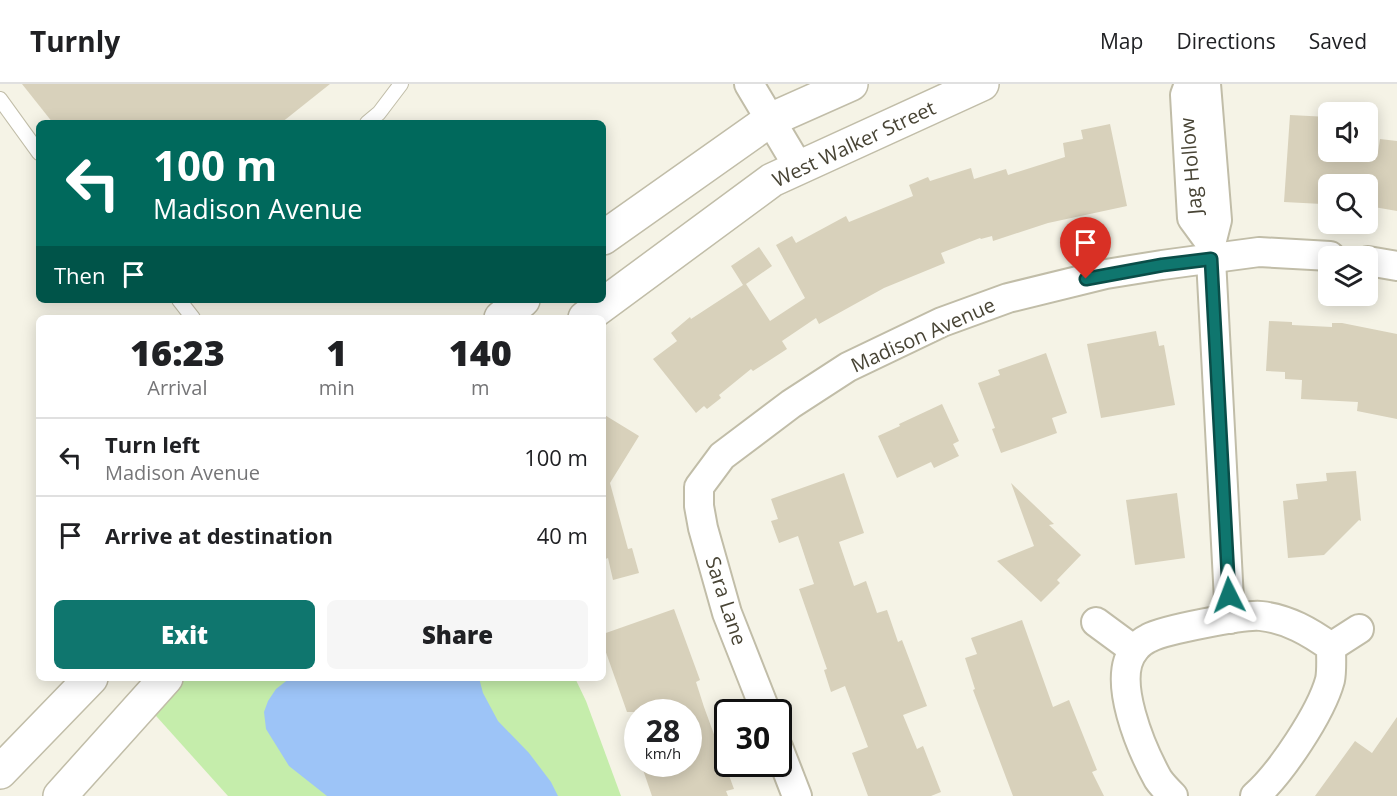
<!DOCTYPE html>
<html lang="en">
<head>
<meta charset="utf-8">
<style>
  :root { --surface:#fff; --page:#f6f6f6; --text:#202124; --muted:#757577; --line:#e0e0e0; --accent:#0f766e }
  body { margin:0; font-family:"Open Sans",sans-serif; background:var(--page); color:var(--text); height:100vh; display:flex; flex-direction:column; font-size:22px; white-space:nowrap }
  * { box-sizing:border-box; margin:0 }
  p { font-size:20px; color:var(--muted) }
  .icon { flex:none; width:33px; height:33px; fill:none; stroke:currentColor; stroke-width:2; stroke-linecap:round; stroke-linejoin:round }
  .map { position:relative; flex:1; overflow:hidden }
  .sheet { position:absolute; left:36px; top:231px; width:570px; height:366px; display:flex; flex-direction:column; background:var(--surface); border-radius:9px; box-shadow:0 3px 15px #0003 }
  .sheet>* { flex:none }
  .top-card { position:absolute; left:36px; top:36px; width:570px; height:183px; border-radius:9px; box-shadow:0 3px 15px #0003; background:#00695c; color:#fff; overflow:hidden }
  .buttons { position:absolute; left:1318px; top:18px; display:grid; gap:12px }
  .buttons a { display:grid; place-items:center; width:60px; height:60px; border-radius:9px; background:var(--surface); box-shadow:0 3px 15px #0003; font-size:30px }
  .speed { position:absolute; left:624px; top:615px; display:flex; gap:12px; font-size:30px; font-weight:700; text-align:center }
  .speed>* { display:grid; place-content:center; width:78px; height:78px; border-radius:50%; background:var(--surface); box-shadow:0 3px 15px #0003; line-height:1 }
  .speed small { font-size:15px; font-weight:400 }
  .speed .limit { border:3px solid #111; border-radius:9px; background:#fff; color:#111 }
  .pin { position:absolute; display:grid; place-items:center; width:51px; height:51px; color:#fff; margin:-62px -26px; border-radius:50% 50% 50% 0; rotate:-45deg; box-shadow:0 0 6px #0007 }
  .pin .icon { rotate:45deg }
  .me { position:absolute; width:66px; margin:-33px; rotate:357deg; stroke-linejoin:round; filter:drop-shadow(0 0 4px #0008) }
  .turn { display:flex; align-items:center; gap:21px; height:126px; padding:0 18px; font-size:27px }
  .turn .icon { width:78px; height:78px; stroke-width:2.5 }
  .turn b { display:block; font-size:42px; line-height:51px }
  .then { display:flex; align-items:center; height:57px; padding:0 18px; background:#0003; gap:12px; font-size:22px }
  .eta { display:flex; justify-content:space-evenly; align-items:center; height:102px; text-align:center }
  .eta b { font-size:36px; font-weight:800; line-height:42px }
  .primary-button { display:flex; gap:12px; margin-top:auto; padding:12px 18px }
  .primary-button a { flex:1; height:69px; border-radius:9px; background:var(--accent); color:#fff; font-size:24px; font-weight:800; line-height:69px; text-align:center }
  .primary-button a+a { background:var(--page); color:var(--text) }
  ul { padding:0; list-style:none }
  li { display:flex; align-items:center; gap:18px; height:78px; padding:0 18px; border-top:2px solid var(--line) }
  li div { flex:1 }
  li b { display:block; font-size:22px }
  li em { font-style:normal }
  header { display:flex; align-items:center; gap:36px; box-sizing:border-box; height:84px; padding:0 30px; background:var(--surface); border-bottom:2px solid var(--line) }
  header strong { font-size:28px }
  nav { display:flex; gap:33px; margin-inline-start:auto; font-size:21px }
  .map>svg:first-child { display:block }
  .green { fill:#c5edab }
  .water { fill:#9dc4f7 }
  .building { fill:#d8d1bb }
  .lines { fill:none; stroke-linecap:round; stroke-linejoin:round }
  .service-casing { stroke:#c1bda8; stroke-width:16 }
  .minor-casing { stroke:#c1bda8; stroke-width:32 }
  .tertiary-casing { stroke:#c1bda8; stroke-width:36 }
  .service { stroke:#fff; stroke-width:14 }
  .minor { stroke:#fff; stroke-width:28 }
  .tertiary { stroke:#fff; stroke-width:33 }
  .route-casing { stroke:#0a4d48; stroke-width:15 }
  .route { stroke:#0f766e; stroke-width:10 }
  .labels { text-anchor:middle; stroke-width:6; stroke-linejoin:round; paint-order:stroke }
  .street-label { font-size:20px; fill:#484435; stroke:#fff }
</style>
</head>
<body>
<header>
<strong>Turnly</strong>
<nav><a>Map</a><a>Directions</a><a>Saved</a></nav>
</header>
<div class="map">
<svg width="1397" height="712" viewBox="0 0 1397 712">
  <rect width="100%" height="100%" fill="#f5f3e6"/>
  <polygon class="green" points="175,594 575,594 586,617 621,712 228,712 148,623"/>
  <polygon class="water" points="290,594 479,594 483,609 498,637 529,669 551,698 558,712 327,712 289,682 266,645 264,628 268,617 276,605"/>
  <g class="building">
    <polygon points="22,0 330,0 281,39 53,39"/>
    <polygon points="1290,31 1329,33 1329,68 1378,68 1380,55 1397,57 1397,127 1368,122 1368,100 1323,102 1322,120 1284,118"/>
    <polygon points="1110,40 1127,122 1048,139 993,157 992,152 981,155 980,154 941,169 945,179 884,204 819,240 816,234 782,257 787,265 753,287 751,285 719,311 721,314 707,325 704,322 696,329 653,275 677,257 671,249 690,233 691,235 743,201 731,182 759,163 772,182 746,200 770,237 805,214 776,161 792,152 796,159 846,132 849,138 913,112 909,101 928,93 930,97 971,84 974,95 1006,85 1008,91 1065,73 1063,59 1083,55 1081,46"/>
    <polygon points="1269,237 1292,238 1292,241 1332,243 1332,239 1342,239 1397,250 1397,335 1357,327 1358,318 1301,315 1302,296 1285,295 1285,288 1266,287"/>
    <polygon points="1156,247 1159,262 1164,261 1175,321 1101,334 1087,260"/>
    <polygon points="1046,269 1067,329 1052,334 1057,349 1001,369 992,345 995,344 978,299 1000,291 998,286"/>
    <polygon points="942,320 959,357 953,360 959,372 934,384 931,378 897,394 878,352 900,342 899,340"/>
    <polygon points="603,330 639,352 610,399 628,465 632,464 639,489 613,496 608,474 603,476"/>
    <polygon points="1356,387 1361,437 1359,436 1324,471 1288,474 1283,417 1298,415 1296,400 1327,397 1326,389"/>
    <polygon points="844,389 864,449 839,458 854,502 866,497 877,529 887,526 898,558 902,556 927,622 903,631 917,665 923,662 941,708 931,712 868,712 852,669 868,663 845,602 831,608 824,586 827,585 799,505 814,500 798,452 779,459 771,437 778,435 771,415"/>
    <polygon points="1011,399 1054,440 1049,441 1081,471 1057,496 1060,499 1041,518 997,477 1034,462"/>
    <polygon points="1177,409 1185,474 1135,481 1126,416"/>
    <polygon points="674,525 700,596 696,598 704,623 734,705 726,707 728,712 652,712 641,680 688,680 688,628 627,628 603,560 603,550"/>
    <polygon points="1022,536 1053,623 1069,616 1097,686 1092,688 1104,712 1013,712 973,606 975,605 965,574 977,570 971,554"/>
    <polygon points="1397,633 1397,712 1315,712 1355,657 1372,669"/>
  </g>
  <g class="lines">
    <g class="service-casing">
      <g id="service">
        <polyline points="0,15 39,69"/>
        <polyline points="367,39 379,29 401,0"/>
        <polyline points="179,216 193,234"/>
      </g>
    </g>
    <g class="minor-casing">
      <g id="minor">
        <polyline points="749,0 799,84"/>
        <polyline points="1189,0 1185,11 1192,134 1211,160"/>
        <polyline points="1206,0 1217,136 1211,160 1211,175 1230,535"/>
        <polyline points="1368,177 1397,182"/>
        <polyline points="1096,538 1134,566"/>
        <polyline points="1331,563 1359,545"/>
        <polyline points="766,628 727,529 703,444 699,422 699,403 722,372 791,320 848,283 942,238 1008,214 1106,190 1162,181 1259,168 1330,172"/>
        <polyline points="778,663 797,712"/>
        <path d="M1173,712C1168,707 1162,701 1158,695C1142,666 1110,594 1135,565C1138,561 1145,556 1149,554C1163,546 1246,530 1261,532C1288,535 1310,548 1331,563C1331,574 1332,586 1330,596C1321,629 1281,689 1255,712"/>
      </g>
    </g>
    <g class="tertiary-casing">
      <g id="tertiary">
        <polyline points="603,154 770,36 851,0"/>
        <polyline points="501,234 523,216"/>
        <polyline points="585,234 772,96 982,0"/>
        <polyline points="0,688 91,594"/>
        <polyline points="60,712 166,594"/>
      </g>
    </g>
    <use href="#service" class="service"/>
    <use href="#minor" class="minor"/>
    <use href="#tertiary" class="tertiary"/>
  </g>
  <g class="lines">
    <g class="route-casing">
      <polyline id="route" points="1086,195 1162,181 1211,175 1229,511"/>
    </g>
    <use href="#route" class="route"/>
  </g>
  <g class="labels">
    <g class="street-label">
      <text transform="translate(854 60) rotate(-25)" y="7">West Walker Street</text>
      <text transform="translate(1191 82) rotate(-95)" y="7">Jag Hollow</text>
      <text transform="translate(923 251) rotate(-24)" y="7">Madison Avenue</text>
      <text transform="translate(726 517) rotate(72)" y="7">Sara Lane</text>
    </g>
  </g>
</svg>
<div class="buttons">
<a><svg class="icon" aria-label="sound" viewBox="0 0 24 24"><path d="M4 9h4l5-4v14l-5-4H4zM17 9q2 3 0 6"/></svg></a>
<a><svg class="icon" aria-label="search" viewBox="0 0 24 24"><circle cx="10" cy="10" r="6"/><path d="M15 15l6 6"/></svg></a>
<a><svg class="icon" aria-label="layers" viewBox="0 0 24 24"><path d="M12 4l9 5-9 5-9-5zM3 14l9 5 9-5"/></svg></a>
</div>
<div class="speed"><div>28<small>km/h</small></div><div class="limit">30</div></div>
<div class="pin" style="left:1086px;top:195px;background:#d93025"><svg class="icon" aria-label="arrive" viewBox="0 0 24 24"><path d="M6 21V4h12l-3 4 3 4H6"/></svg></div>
<svg class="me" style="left:1229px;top:511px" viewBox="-20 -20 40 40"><path d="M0-17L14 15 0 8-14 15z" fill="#0f766e" stroke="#fff" stroke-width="4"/></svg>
<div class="top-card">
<div class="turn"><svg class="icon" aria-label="left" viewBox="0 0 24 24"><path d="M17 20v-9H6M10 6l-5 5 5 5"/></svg><div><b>100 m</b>Madison Avenue</div></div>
<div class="then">Then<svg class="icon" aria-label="arrive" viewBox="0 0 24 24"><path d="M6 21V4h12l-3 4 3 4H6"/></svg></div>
</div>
<section class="sheet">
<div class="eta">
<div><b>16:23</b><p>Arrival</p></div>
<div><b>1</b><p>min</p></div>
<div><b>140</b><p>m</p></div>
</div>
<ul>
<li><svg class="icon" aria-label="left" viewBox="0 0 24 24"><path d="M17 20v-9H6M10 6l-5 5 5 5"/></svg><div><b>Turn left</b><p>Madison Avenue</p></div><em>100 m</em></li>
<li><svg class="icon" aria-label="arrive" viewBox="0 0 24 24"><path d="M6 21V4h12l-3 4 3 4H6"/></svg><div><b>Arrive at destination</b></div><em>40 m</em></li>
</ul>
<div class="primary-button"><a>Exit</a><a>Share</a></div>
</section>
</div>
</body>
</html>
